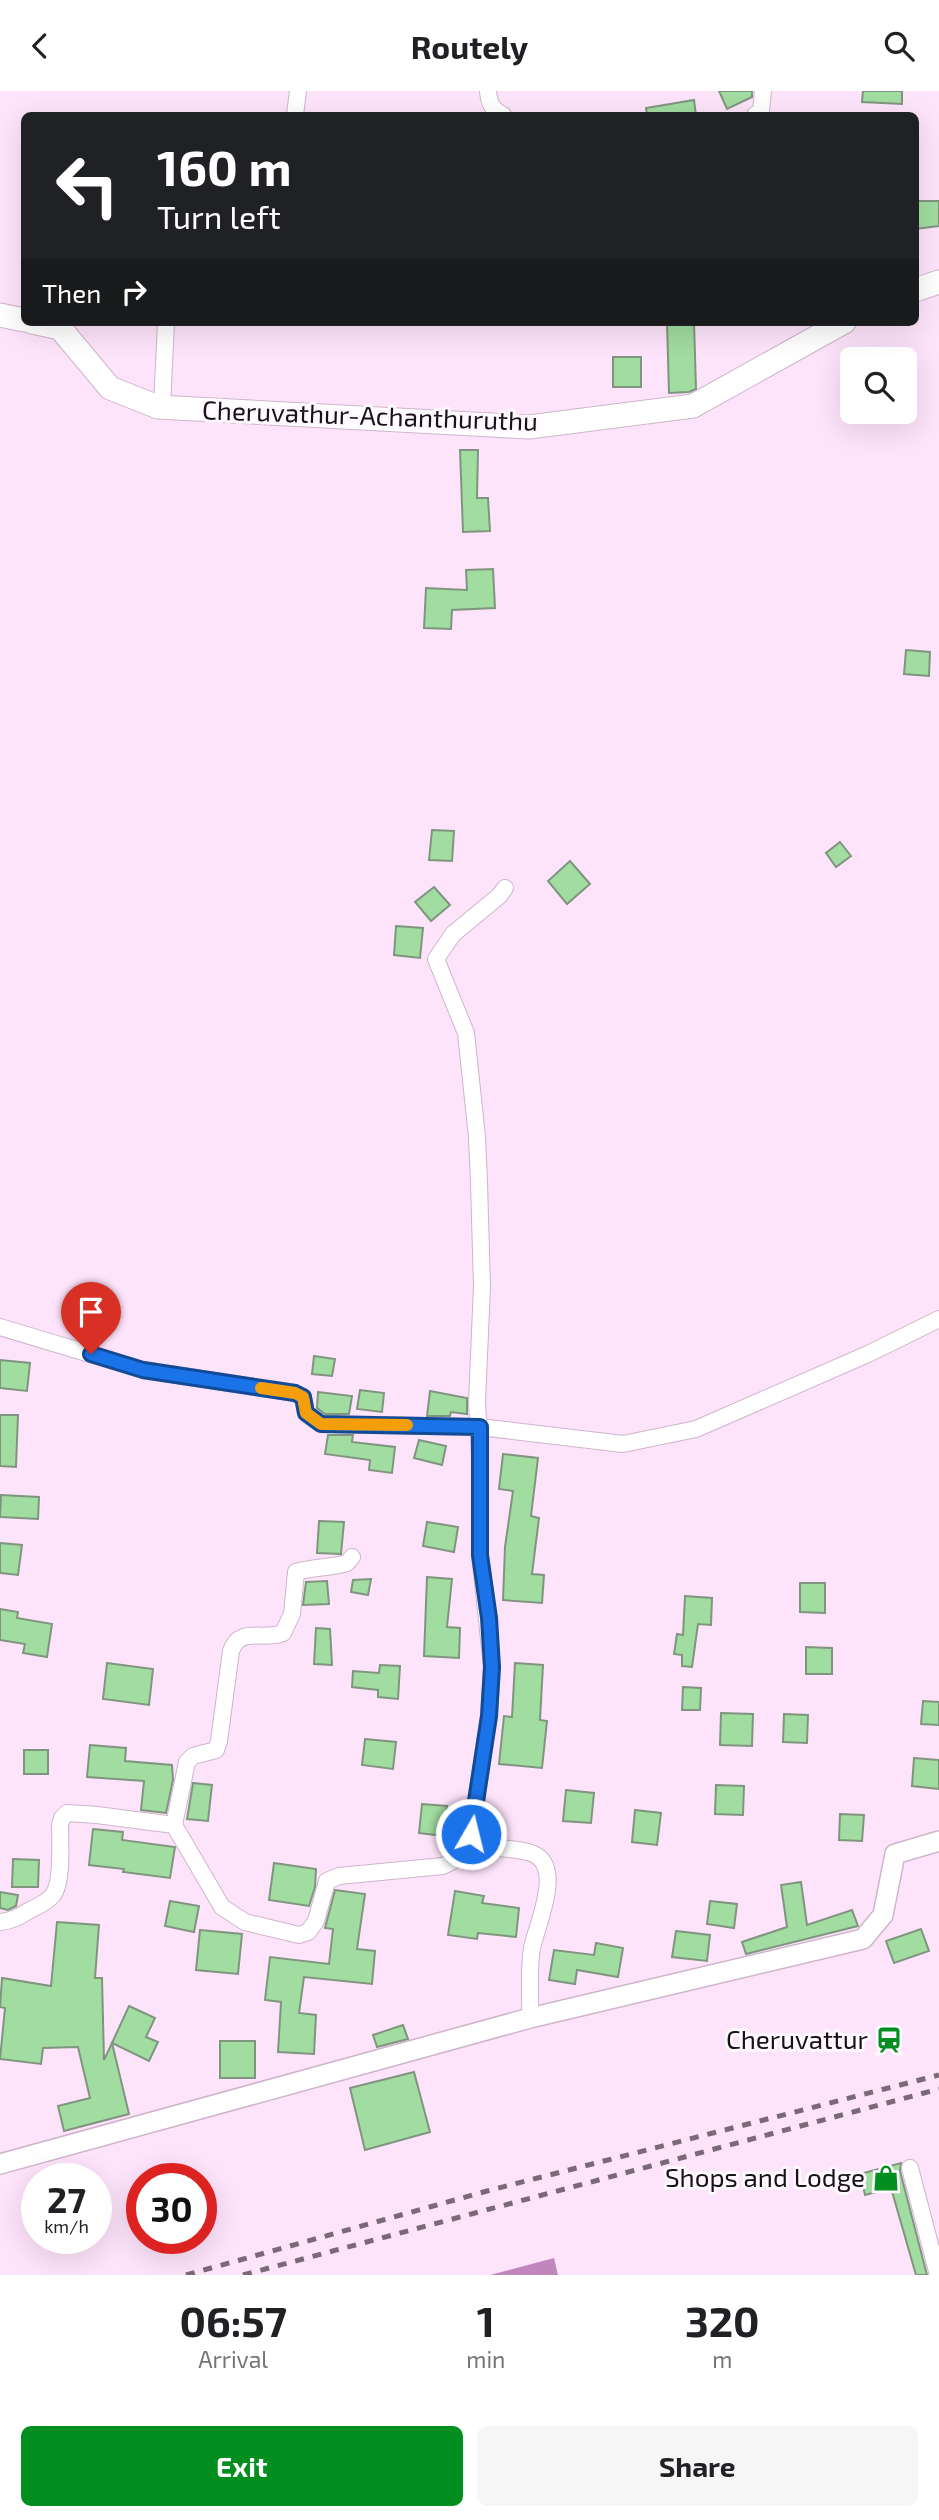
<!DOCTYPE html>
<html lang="en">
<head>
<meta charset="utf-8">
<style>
  :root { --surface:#fff; --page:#f6f6f6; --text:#202124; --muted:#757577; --accent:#038f20 }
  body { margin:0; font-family:"Exo 2",sans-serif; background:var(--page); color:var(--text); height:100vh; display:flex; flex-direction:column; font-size:26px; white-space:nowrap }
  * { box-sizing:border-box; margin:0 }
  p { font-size:23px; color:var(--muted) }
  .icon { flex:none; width:38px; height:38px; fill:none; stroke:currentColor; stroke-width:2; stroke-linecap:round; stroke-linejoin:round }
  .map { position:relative; height:2184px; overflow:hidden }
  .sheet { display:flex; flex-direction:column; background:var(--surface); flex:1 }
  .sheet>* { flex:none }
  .guide { position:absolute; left:21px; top:21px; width:898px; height:214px; border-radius:10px; box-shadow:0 7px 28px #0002; background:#202124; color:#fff; overflow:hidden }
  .fabs { position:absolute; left:840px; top:256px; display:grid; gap:14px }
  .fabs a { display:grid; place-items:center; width:77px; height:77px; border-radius:10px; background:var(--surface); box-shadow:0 7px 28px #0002; font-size:35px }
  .speed { position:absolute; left:21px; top:2072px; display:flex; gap:14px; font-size:35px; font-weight:700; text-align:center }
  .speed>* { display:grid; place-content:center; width:91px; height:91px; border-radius:50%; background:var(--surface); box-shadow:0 7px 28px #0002; line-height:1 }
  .speed small { font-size:18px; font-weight:400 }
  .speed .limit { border:10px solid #d22; background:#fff; color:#111 }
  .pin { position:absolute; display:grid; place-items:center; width:60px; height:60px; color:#fff; margin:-72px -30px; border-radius:50% 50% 50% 0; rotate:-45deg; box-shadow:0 0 7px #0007 }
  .pin .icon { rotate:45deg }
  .me { position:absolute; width:77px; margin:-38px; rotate:8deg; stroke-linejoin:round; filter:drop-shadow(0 0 5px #0008) }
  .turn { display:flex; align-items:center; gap:24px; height:147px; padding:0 21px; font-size:32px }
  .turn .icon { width:91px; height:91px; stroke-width:2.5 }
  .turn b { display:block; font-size:49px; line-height:60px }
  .then { display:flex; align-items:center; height:66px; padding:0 21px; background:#0003; gap:14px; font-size:26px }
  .eta { display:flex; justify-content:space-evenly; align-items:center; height:119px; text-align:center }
  .eta b { font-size:42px; font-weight:700; line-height:49px }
  .action { display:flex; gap:14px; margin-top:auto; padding:14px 21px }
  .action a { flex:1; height:80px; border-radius:10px; background:var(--accent); color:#fff; font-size:28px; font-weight:700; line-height:80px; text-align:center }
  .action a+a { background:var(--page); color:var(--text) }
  header { display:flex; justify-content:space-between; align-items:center; height:91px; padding:0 21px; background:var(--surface); font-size:32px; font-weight:700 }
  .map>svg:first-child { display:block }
  .water { fill:#c187bd }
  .building { fill:#a1dca0; stroke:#80957f; stroke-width:2 }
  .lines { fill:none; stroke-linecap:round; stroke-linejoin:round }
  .minor-casing { stroke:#ceb5cc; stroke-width:18 }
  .tertiary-casing { stroke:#ceb5cc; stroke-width:22 }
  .secondary-casing { stroke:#ceb5cc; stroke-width:25 }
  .minor { stroke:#fff; stroke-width:16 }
  .tertiary { stroke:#fff; stroke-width:19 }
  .secondary { stroke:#fff; stroke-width:23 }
  .rail { stroke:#7a6a78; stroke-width:5; stroke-dasharray:9 9; stroke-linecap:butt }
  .route-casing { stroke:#114b97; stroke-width:18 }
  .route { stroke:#1a73e8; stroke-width:12 }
  .slow { stroke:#f59e0b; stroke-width:12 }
  .labels { text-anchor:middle; stroke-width:6; stroke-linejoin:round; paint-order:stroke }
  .street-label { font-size:26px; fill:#191118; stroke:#fef9fe }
  .poi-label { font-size:26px; fill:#191118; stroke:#fef9fe; text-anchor:end }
</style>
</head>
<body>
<header><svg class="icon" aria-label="back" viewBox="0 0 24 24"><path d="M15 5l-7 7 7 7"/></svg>Routely<svg class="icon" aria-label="search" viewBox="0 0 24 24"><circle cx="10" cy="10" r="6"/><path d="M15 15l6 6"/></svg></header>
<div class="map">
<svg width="939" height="2184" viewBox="0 0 939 2184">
  <rect width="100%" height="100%" fill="#fee4fb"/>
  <polygon class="water" points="554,2167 558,2184 490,2184"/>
  <g class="building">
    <polygon points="719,0 752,0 752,6 727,18"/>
    <polygon points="863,0 902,0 902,13 862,11"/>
    <polygon points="694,9 696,24 647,24 646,17"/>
    <polygon points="915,110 939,110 939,135 915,138"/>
    <polygon points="667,231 694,231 696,298 689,301 669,302"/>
    <rect x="613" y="266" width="28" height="30"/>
    <polygon points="460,359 478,359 477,407 488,407 490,440 463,441"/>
    <polygon points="493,478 495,517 452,519 451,538 424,537 426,497 467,499 466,479"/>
    <polygon points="906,559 930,561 929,585 904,583"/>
    <polygon points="432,739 454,740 452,770 429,769"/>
    <polygon points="840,751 851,765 836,776 826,762"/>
    <polygon points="570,770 590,793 567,813 548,790"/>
    <polygon points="434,796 450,814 431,830 415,811"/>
    <polygon points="396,835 423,837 420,867 394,864"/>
    <polygon points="314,1265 335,1268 332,1285 312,1283"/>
    <polygon points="0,1269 30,1272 27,1300 0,1297"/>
    <polygon points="360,1299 384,1302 382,1321 357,1318"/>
    <polygon points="430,1300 467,1307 467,1323 451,1321 450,1325 427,1325"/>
    <polygon points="318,1301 352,1305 349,1323 325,1323 317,1317"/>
    <polygon points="0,1324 18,1324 16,1376 0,1375"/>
    <polygon points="328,1344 353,1344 352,1351 395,1356 392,1382 369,1379 370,1369 325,1363"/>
    <polygon points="419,1349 446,1355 442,1374 414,1367"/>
    <polygon points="503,1363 538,1367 531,1425 539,1427 532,1483 544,1484 542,1512 503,1509 505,1456 513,1400 499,1398"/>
    <polygon points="1,1404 39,1406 38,1428 0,1426"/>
    <polygon points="319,1430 344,1431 341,1463 317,1462"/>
    <polygon points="427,1431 458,1436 454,1461 423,1455"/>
    <polygon points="0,1452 22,1454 18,1484 0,1482"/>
    <polygon points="427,1486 452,1488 447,1536 460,1537 459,1567 424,1565"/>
    <polygon points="371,1488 368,1504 351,1501 353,1489"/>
    <polygon points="327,1490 329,1513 303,1514 306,1491"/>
    <polygon points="800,1492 825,1492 825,1522 800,1521"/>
    <polygon points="685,1505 712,1507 711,1534 698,1533 692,1576 682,1575 682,1564 674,1563 677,1543 683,1544"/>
    <polygon points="0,1518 18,1521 17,1527 52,1533 47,1566 23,1562 25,1553 0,1549"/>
    <polygon points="316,1537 330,1538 332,1574 314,1573"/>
    <polygon points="806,1556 832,1557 832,1583 806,1583"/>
    <polygon points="107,1572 153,1578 149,1614 103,1608"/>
    <polygon points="515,1572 543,1574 540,1629 547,1630 542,1677 499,1673 504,1625 512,1626"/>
    <polygon points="380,1574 400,1575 398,1608 378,1606 378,1599 352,1596 353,1580 379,1582"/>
    <polygon points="683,1596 701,1597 700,1619 682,1619"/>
    <polygon points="923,1610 939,1611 939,1634 921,1633"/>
    <polygon points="721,1622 753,1623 752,1655 720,1654"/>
    <polygon points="784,1623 808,1624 807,1652 783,1651"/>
    <polygon points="365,1648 396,1651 393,1678 362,1674"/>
    <polygon points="90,1654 126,1657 125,1670 172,1674 173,1689 166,1722 141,1719 144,1690 87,1686"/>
    <rect x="24" y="1659" width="24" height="24"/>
    <polygon points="914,1667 939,1669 939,1698 912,1695"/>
    <polygon points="193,1692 212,1694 208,1730 187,1728"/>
    <polygon points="716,1694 744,1695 743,1724 715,1723"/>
    <polygon points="566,1699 594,1702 591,1732 563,1730"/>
    <polygon points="422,1713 447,1715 444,1745 419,1742"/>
    <polygon points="635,1719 661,1722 657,1754 632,1751"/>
    <polygon points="840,1723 864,1724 862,1750 839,1749"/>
    <polygon points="93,1738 123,1741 122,1749 175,1756 170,1787 123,1781 124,1778 89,1774"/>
    <polygon points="13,1768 39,1769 38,1796 12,1796"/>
    <polygon points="274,1772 316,1778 315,1796 309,1815 269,1809"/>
    <polygon points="801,1791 807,1834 852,1819 858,1835 746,1863 742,1851 787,1836 781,1794"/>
    <polygon points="335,1799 365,1803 357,1858 375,1860 372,1893 304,1886 299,1922 316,1924 314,1963 278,1961 281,1911 265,1909 270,1866 329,1873 333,1838 325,1837"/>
    <polygon points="455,1800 484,1805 482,1812 519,1817 516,1846 478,1842 477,1848 448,1844"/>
    <polygon points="0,1801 18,1804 16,1815 8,1819 0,1817"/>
    <polygon points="170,1810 199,1815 194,1841 165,1835"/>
    <polygon points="710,1810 737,1813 734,1837 707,1833"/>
    <polygon points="57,1831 99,1834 95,1887 102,1887 104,1969 112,1952 129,2023 64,2040 58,2015 90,2007 78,1956 43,1957 41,1973 0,1968 5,1917 0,1916 2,1887 51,1895"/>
    <polygon points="921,1838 929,1860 894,1872 886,1850"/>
    <polygon points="200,1839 242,1843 238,1883 196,1879"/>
    <polygon points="676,1840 710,1844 707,1870 672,1866"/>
    <polygon points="596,1852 623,1857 618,1886 577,1879 575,1893 549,1889 554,1859 594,1864"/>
    <polygon points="129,1915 155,1927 146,1946 158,1951 149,1970 112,1952"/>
    <polygon points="403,1934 408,1948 377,1956 373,1944"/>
    <rect x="220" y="1950" width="35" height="37"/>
    <polygon points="414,1981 430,2041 365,2059 350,1997"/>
    <polygon points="901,2072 900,2080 927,2184 916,2184 891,2097 865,2104 860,2083"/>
  </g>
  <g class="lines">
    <g class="minor-casing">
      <g id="minor">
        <path d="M488,0C489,12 492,19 503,24"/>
        <polyline points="295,24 298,0"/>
        <polyline points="755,24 761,20 763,0"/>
        <polyline points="162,316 166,231"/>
        <path d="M505,797L499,805L453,843L436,868L466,942L477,1046L479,1092L482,1195L477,1311L480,1366V1464L492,1576L489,1625L471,1743L480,1756C496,1757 512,1757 528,1761C567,1771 537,1832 532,1857C528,1879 531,1904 530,1927"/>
        <polyline points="0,1236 143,1279 295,1302 303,1306 306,1322 321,1333 480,1336 623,1353 696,1338 868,1263 939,1228"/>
        <path d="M174,1734L187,1671L193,1665L216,1659L219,1650L231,1560C240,1535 262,1550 283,1542L292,1523L296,1481C313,1476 330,1477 347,1472L352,1466"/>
        <path d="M0,1831C12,1830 20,1825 30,1819C39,1815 47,1811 53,1804C63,1791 60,1751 60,1734L62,1727L67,1722L97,1724L174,1734L222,1816L245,1831L299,1844L308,1841L316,1830L327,1790L339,1785L443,1775L480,1756"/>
        <polyline points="910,2077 938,2184"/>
      </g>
    </g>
    <g class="tertiary-casing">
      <polyline id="tertiary" points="0,2073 530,1927 863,1848 883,1824 895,1763 939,1750"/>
    </g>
    <g class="secondary-casing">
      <g id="secondary">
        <polyline points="915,199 939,191"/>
        <polyline points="0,224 24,229"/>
        <polyline points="32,231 60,237 110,297 158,316 529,336 693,315 844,231"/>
      </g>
    </g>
    <use href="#minor" class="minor"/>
    <use href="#tertiary" class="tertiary"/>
    <use href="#secondary" class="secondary"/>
    <g class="rail">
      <polyline points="186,2184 487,2100 939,1984"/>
      <polyline points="243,2184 939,1998"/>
    </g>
  </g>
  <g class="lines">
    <g class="route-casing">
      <polyline id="route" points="91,1263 143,1279 295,1302 303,1306 306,1322 321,1333 480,1336 480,1464 489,1527 492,1576 489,1625 471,1743"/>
    </g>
    <use href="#route" class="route"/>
    <polyline class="slow" points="261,1297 295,1302 303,1306 306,1322 321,1333 407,1334"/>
  </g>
  <defs>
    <g id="station-bare" transform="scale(2.1)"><path d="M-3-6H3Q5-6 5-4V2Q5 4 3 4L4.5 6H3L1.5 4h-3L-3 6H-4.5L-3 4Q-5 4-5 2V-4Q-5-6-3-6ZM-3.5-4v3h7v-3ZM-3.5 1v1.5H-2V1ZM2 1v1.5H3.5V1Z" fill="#038f20" stroke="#fef9fe" stroke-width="2.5" paint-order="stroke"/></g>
    <g id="shop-bare" transform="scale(2.1)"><path d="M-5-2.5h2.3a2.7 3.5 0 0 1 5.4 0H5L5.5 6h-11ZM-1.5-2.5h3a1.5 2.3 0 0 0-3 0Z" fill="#038f20" stroke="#fef9fe" stroke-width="2.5" paint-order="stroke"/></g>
  </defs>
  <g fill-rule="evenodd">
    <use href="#station-bare" x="889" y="1949"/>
    <use href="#shop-bare" x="886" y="2087"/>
  </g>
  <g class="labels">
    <g class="street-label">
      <text transform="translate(370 325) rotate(2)" y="9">Cheruvathur-Achanthuruthu</text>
    </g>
    <g class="poi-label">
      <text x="868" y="1958">Cheruvattur</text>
      <text x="865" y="2096">Shops and Lodge</text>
    </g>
  </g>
</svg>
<div class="fabs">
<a><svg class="icon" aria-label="search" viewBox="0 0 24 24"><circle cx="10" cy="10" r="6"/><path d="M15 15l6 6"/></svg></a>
</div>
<div class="speed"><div>27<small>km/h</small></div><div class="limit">30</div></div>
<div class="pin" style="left:91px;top:1263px;background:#d93025"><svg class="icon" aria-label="arrive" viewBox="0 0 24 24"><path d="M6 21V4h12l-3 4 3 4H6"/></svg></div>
<svg class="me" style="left:471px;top:1743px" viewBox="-20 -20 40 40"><circle r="17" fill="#1a73e8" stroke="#fff" stroke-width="3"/><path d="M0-11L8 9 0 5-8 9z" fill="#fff"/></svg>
<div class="guide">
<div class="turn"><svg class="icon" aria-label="left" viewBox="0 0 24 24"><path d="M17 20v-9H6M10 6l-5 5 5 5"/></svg><div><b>160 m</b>Turn left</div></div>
<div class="then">Then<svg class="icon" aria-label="right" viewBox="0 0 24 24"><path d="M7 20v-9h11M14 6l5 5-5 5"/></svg></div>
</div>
</div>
<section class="sheet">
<div class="eta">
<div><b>06:57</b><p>Arrival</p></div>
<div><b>1</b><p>min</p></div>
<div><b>320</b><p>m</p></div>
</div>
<div class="action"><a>Exit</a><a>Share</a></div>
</section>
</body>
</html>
